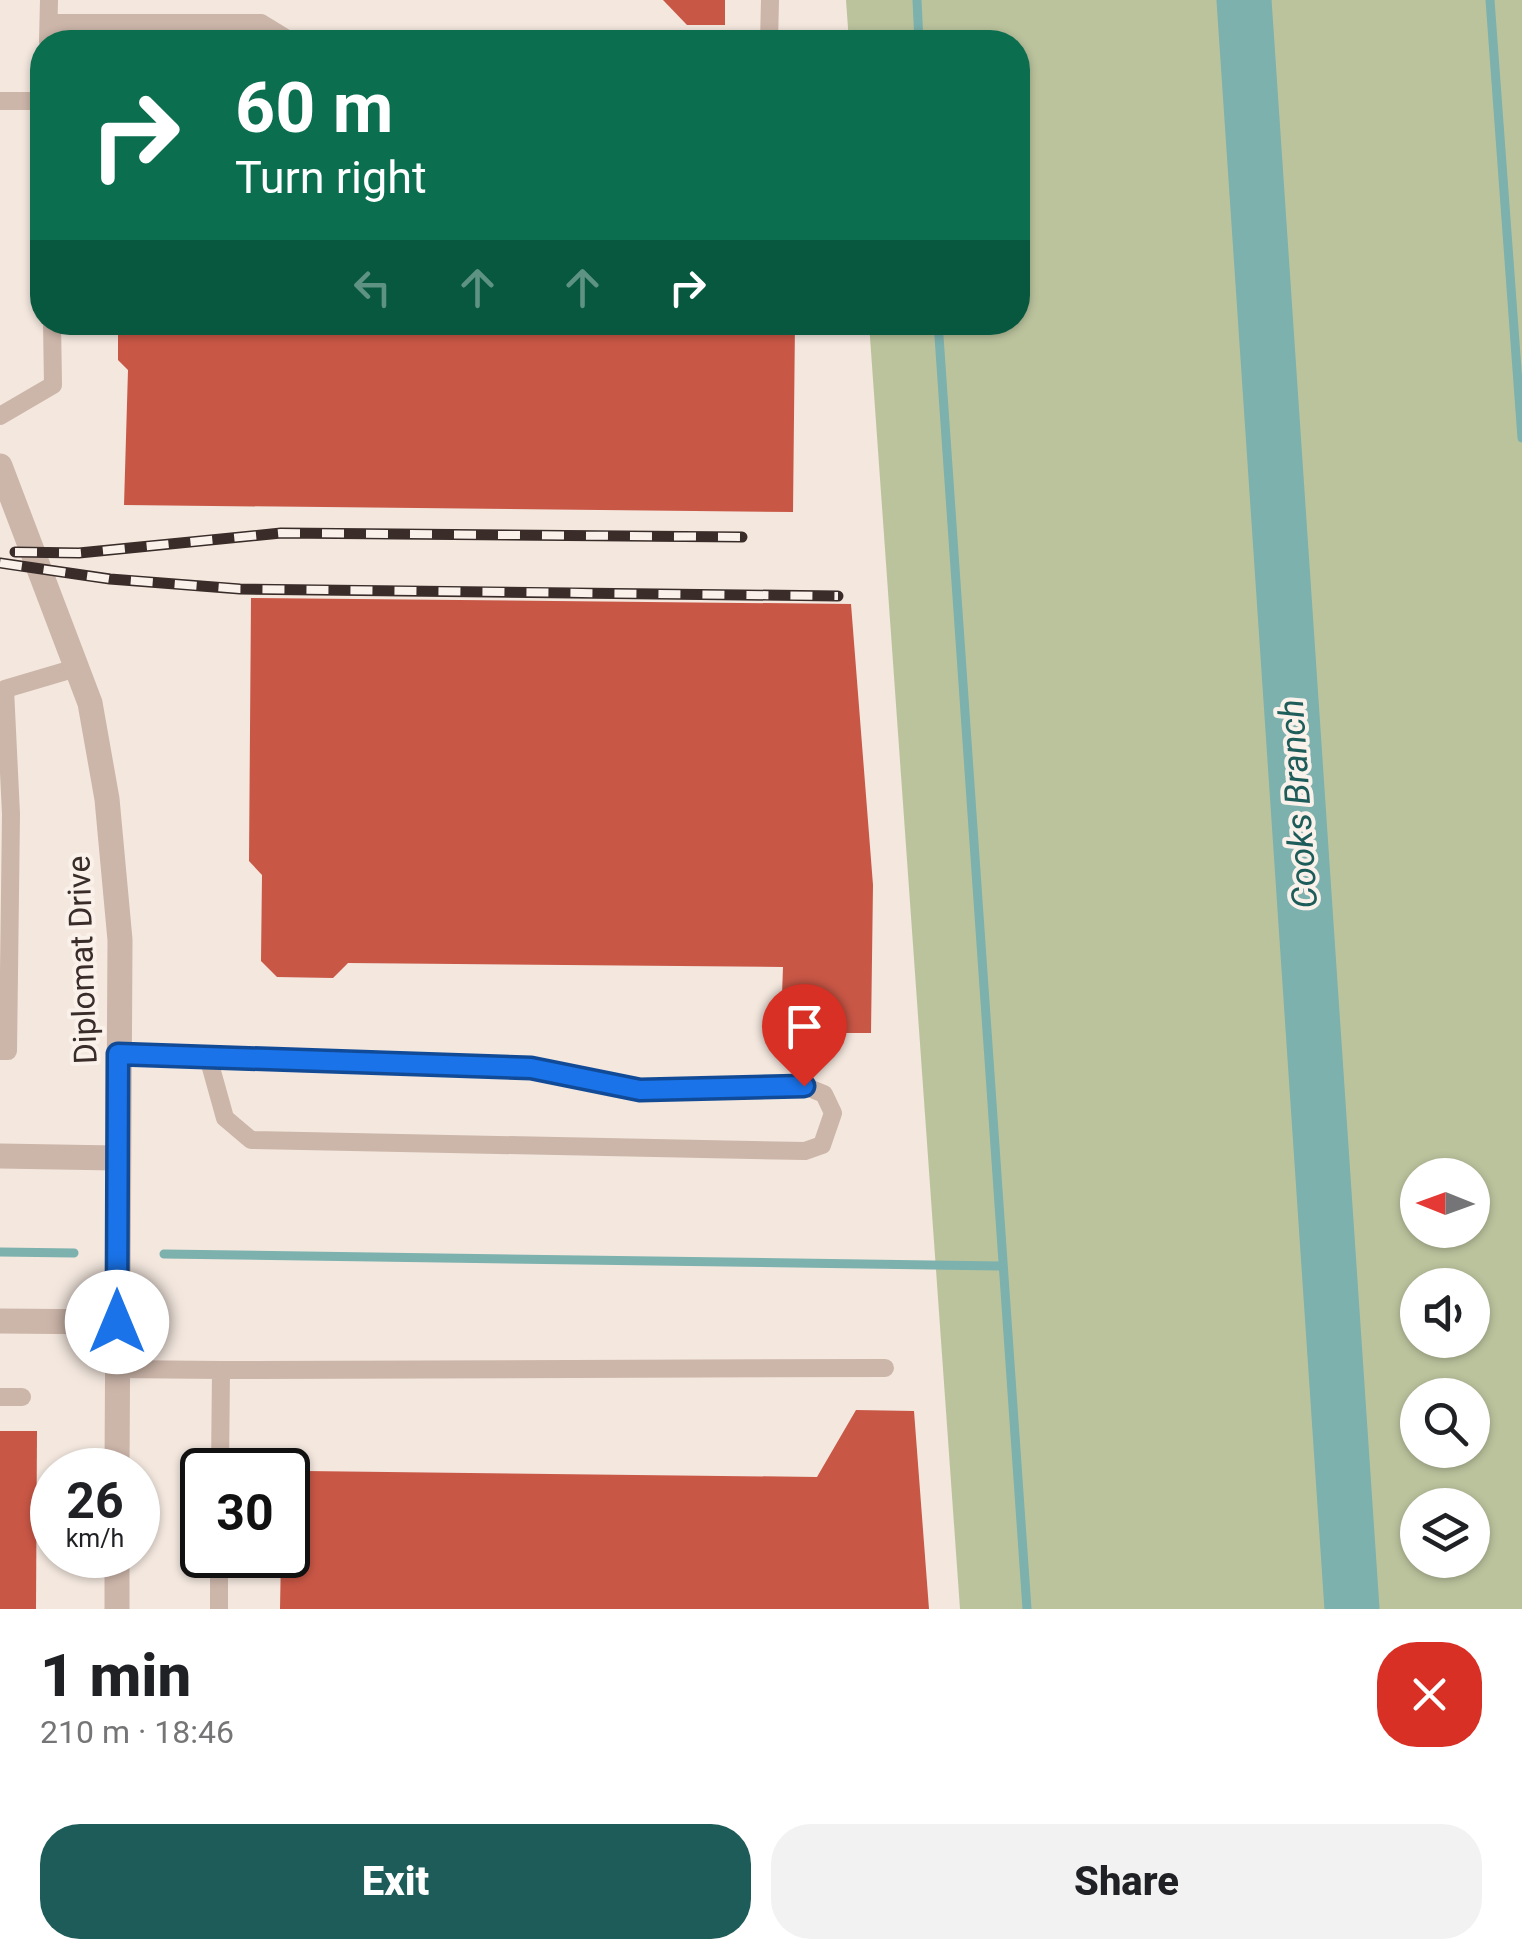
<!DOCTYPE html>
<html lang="en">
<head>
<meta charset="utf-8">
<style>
  :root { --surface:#fff; --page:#f2f2f2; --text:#202124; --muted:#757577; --accent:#1d5c59 }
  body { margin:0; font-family:Roboto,sans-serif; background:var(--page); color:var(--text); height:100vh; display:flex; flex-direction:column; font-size:38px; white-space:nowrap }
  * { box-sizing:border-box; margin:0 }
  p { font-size:32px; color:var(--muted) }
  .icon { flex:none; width:55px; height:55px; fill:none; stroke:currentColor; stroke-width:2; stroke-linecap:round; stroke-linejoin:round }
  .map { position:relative; height:1609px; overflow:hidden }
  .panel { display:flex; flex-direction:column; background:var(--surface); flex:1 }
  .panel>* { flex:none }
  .top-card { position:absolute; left:30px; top:30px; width:1000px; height:305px; border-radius:40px; box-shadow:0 2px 8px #0004; background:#0b6e4f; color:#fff; overflow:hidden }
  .needle { width:65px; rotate:271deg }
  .controls { position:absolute; left:1400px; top:1158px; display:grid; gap:20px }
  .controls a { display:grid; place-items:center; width:90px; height:90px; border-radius:50%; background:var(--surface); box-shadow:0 2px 8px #0004; font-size:50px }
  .speed { position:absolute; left:30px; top:1448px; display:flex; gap:20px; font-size:50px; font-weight:700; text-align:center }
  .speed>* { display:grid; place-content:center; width:130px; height:130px; border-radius:50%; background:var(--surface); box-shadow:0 2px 8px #0004; line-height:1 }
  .speed small { font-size:25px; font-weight:400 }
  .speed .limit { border:5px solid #111; border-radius:15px; background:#fff; color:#111 }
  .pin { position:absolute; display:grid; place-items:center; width:85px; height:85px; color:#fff; margin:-102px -42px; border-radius:50% 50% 50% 0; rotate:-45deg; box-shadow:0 0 10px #0007 }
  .pin .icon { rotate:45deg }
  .me { position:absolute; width:110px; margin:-55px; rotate:0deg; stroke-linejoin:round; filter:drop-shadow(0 0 8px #0008) }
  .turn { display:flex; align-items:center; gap:35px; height:210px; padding:0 40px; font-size:45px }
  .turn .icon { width:130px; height:130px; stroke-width:2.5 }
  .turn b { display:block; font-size:70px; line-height:85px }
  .lanes { display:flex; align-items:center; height:95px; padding:0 40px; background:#0003; justify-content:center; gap:50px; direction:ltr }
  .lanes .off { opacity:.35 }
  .round { display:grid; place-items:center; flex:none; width:105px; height:105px; border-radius:40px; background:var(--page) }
  .overview { display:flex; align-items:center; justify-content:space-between; height:170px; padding:0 40px }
  h1 { font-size:60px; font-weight:800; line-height:75px }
  .primary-button { display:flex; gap:20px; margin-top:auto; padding:20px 40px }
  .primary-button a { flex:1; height:115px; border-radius:40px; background:var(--accent); color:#fff; font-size:40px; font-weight:800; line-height:115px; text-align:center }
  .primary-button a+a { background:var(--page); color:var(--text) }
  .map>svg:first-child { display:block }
  .green { fill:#bbc39d; fill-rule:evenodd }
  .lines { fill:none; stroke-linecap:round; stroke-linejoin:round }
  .stream { stroke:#7cb1ad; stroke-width:9 }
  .river { stroke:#7cb1ad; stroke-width:55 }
  .building { fill:#c95746 }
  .service { stroke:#ccb5a9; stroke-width:18 }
  .minor { stroke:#ccb5a9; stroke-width:25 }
  .rail-casing { stroke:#392c29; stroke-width:11 }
  .rail { stroke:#faf1eb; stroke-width:8; stroke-dasharray:22; stroke-linecap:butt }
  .route-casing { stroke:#114b97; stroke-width:25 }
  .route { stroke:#1a73e8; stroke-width:18 }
  .labels { text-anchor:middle; stroke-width:8; stroke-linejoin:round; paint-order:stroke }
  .street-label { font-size:32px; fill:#392c29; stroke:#faf1eb }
  .water-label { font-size:35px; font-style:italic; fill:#1d5c59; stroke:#faf1eb }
</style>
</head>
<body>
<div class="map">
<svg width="1522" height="1609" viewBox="0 0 1522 1609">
  <rect width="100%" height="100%" fill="#f3e7de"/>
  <path class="green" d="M846,0H1522V1609H960L869,323L1018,322V42H849ZM1418,1175H1472V1230H1418ZM1418,1285H1472V1340H1418ZM1418,1395H1472V1450H1418ZM1418,1505H1472V1560H1418Z"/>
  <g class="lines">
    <g class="stream">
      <polyline points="917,0 919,42"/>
      <polyline points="1490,0 1522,438"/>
      <polyline points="938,322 1027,1609"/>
      <polyline points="0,1252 74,1253"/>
      <polyline points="164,1254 1000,1266"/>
    </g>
    <polyline class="river" points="1244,0 1352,1609"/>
  </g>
  <g class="building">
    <polygon points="663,0 725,0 725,25 687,25"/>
    <polygon points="118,322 795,322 793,512 124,505 128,370 118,360"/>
    <polygon points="251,598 851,604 873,885 871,1033 804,1033 782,995 783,967 348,963 333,978 277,977 261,961 262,875 249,861"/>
    <polygon points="856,1410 914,1411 929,1609 280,1609 281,1555 288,1555 288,1489 305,1471 817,1477"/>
    <polygon points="0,1431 37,1431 36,1609 0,1609"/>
  </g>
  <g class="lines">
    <g class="service">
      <polyline points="49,23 261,23 292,42"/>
      <polyline points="48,42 49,0"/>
      <polyline points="769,42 770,0"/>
      <polyline points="0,101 42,101"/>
      <polyline points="0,416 53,385 52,322"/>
      <polyline points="0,1051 8,1051 11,814 5,689 76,668"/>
      <polyline points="118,1054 531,1068 640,1090 804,1086 824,1094 833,1113 822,1145 805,1151 251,1140 225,1118 208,1057"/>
      <polyline points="116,1369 221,1370 220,1470"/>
      <polyline points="221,1370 885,1368"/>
      <polyline points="0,1397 22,1397"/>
      <polyline points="219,1609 219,1555"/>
    </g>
    <g class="minor">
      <polyline points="0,466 90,703 107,799 120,940 117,1470"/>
      <polyline points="0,1156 116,1158"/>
      <polyline points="0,1321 117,1322"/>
      <polyline points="117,1555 117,1609"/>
    </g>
    <g class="rail-casing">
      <g id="rail">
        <polyline points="15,552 79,553 281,533 742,537"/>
        <polyline points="0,563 110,579 240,589 838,596"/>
      </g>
    </g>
    <use href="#rail" class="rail"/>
  </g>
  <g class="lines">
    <g class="route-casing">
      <polyline id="route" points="117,1322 118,1054 531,1068 640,1090 804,1086"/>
    </g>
    <use href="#route" class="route"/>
  </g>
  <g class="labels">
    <g class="street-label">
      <text transform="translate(82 960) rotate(-92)" y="11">Diplomat Drive</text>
    </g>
    <g class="water-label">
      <text transform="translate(1298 804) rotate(-94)" y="12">Cooks Branch</text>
    </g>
  </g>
</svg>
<div class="controls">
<a><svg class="needle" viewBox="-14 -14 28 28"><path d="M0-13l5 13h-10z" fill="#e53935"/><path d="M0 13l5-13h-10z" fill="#757577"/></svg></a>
<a><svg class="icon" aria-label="sound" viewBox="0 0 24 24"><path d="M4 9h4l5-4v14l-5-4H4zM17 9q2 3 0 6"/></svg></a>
<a><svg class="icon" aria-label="search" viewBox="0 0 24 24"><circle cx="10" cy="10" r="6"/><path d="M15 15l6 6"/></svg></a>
<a><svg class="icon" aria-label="layers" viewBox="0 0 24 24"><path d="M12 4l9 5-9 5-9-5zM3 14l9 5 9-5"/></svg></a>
</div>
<div class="speed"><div>26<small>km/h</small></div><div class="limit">30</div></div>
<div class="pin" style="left:804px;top:1086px;background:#d93025"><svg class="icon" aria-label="arrive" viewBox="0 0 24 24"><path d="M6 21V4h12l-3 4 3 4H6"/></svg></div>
<svg class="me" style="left:117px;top:1322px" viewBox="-20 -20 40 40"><circle r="19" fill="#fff"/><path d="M0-13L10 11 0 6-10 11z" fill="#1a73e8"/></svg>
<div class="top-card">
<div class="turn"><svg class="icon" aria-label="right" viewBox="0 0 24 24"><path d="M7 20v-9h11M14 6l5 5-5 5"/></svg><div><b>60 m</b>Turn right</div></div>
<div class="lanes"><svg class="icon off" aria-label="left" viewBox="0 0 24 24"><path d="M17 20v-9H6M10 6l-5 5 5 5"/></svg><svg class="icon off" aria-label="ahead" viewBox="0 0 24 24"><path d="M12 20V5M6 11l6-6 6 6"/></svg><svg class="icon off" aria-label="ahead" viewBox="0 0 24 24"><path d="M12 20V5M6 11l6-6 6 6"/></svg><svg class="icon" aria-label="right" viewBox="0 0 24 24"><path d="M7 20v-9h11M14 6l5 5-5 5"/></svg></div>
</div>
</div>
<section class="panel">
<div class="overview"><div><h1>1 min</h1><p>210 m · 18:46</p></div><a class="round" style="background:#d93025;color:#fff"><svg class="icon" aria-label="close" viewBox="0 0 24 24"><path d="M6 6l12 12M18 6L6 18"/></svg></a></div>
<div class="primary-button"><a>Exit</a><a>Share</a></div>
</section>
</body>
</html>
